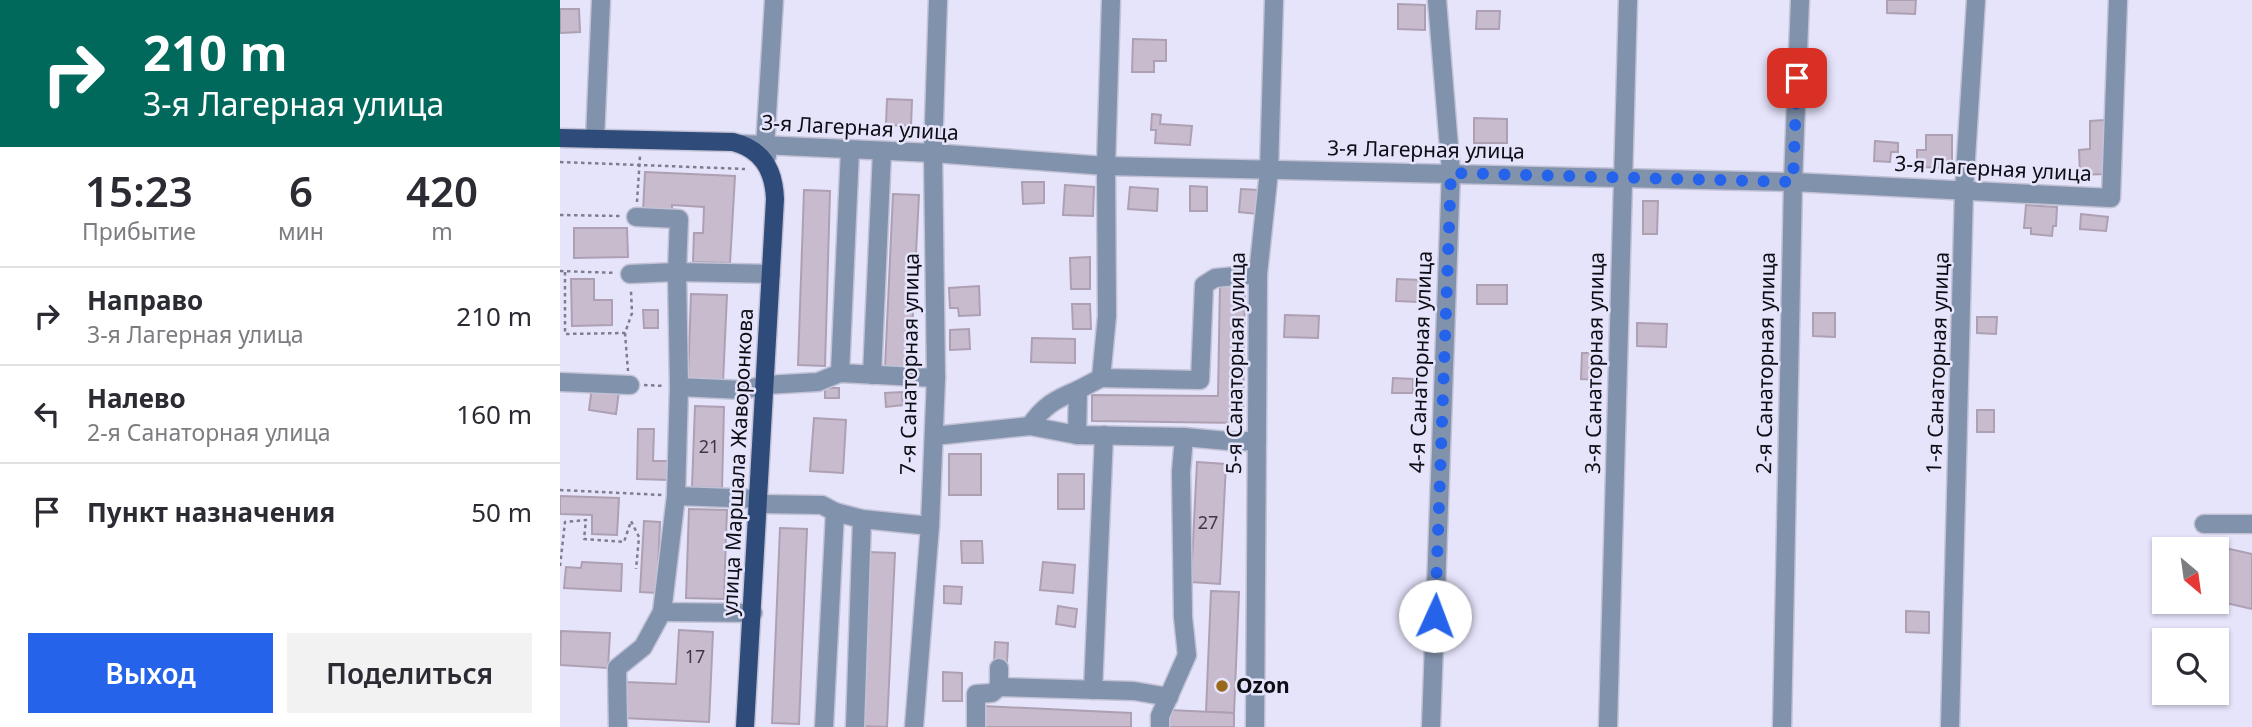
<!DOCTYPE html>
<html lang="ru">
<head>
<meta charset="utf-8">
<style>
  :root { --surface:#fff; --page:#f2f2f3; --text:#2b2b33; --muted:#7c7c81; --line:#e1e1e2; --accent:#2563eb }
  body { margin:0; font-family:"Noto Sans",sans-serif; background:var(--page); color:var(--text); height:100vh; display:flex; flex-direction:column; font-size:26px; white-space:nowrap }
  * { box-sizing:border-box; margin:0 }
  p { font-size:23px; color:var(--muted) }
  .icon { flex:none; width:38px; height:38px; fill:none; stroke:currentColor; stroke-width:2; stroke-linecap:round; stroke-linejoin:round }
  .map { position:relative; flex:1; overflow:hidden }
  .details { display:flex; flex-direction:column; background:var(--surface); width:560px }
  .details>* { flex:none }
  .guide { background:#00695c; color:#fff; overflow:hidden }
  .needle { width:46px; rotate:151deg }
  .tools { position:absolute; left:1592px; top:537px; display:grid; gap:14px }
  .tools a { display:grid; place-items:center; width:77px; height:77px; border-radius:0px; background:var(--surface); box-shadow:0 2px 5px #0004; font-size:35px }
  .pin { position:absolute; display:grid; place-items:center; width:60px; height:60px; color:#fff; margin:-30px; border-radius:14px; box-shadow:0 4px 10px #0006 }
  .me { position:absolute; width:77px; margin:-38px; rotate:2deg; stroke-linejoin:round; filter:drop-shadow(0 0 5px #0008) }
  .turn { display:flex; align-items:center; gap:24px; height:147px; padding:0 28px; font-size:32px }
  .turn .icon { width:91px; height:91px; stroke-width:2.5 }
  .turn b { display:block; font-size:49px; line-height:60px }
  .eta { display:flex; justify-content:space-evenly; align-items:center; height:119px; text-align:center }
  .eta b { font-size:42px; font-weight:600; line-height:49px }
  .primary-button { display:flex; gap:14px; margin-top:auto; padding:14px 28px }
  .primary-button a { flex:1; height:80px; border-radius:0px; background:var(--accent); color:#fff; font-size:28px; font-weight:600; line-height:80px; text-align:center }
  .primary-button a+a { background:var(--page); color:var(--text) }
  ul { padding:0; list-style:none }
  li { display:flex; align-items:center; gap:21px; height:98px; padding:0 28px; border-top:2px solid var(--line) }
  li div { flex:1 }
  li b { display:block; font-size:26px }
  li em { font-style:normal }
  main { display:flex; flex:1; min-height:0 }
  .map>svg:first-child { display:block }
  .building { fill:#c9bbce; stroke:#aea0b3; stroke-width:2 }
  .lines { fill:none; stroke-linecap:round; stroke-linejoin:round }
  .minor-casing { stroke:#c3c2d6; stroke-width:21 }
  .major-casing { stroke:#c3c2d6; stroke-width:21 }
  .path { stroke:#7e7d8d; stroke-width:2.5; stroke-dasharray:3.5 3.5; stroke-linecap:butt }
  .minor { stroke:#8192ac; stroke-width:18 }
  .major { stroke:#2f4b79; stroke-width:18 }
  .route { stroke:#2563eb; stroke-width:12; stroke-dasharray:0 21.6 }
  .poi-dot { fill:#99691b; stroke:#e5e4fb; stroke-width:2.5 }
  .labels { text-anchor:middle; stroke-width:5; stroke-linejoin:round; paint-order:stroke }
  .number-label { font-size:18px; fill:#3d3843 }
  .street-label { font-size:21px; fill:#0e0d15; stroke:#e5e4fb }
  .poi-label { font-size:21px; font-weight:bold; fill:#0e0d15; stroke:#e5e4fb; text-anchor:start }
</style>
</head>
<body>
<main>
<section class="details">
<div class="guide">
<div class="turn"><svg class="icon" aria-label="right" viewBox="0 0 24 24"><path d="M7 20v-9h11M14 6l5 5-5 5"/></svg><div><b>210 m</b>3-я Лагерная улица</div></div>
</div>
<div class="eta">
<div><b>15:23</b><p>Прибытие</p></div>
<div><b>6</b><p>мин</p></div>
<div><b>420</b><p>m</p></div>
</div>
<ul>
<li><svg class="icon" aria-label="right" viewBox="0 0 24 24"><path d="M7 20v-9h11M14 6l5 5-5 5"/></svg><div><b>Направо</b><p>3-я Лагерная улица</p></div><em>210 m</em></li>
<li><svg class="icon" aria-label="left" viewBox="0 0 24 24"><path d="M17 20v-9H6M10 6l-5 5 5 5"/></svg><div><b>Налево</b><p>2-я Санаторная улица</p></div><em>160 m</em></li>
<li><svg class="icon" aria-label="arrive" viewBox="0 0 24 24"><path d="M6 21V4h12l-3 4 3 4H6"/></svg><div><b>Пункт назначения</b></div><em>50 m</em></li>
</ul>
<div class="primary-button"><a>Выход</a><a>Поделиться</a></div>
</section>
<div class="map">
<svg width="1692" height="727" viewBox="0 0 1692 727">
  <rect width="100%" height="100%" fill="#e5e4fb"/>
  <g class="building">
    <polygon points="1327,0 1356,0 1355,14 1327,13"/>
    <polygon points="838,4 865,5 865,30 838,29"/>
    <polygon points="0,9 19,9 20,32 0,33"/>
    <polygon points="917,11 940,11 939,29 916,29"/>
    <polygon points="573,39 606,40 606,61 594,61 594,72 572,72"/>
    <polygon points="327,99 352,100 351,126 326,125"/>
    <polygon points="592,114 601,115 600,124 632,126 630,145 595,143 596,130 591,130"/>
    <polygon points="914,118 947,119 947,143 914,143"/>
    <polygon points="1544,120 1545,174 1520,175 1519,150 1530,149 1530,121"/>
    <polygon points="1366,135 1392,135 1392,168 1357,167 1357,150 1366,150"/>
    <polygon points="1315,141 1338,143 1338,152 1331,152 1330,162 1314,161"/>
    <polygon points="85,172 175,176 170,263 133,262 134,233 143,233 144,207 112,205 112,212 83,211"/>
    <polygon points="462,182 484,182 484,203 463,204"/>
    <polygon points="505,185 534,187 533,216 503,215"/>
    <polygon points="630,186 647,187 647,211 630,211"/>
    <polygon points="570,187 598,189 597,211 568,209"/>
    <polygon points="681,189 698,190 697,214 679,212"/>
    <polygon points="244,190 270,191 265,366 238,365"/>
    <polygon points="333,194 359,195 350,369 325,368"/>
    <polygon points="1083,201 1098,201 1097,234 1083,234"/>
    <polygon points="1466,205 1497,207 1496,226 1493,226 1492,236 1471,234 1471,228 1464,228"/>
    <polygon points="1521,214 1548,217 1546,231 1520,229"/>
    <polygon points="14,228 67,228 68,257 14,258"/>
    <polygon points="530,257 530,289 511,289 510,258"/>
    <polygon points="11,279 34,279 34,300 52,300 52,325 12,326"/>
    <polygon points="837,279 860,280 859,302 836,301"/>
    <polygon points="660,284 685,284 683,423 532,421 532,395 658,396"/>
    <rect x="917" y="285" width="30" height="19"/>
    <polygon points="419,286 420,315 399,316 398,308 390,308 389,288"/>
    <polygon points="131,294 167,295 163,382 128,381"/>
    <polygon points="512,304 530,304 531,329 513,329"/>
    <polygon points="83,310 98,310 98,328 84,328"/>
    <polygon points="1253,313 1275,313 1275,337 1253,336"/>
    <polygon points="725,315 759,316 758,338 724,337"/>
    <polygon points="1417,317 1437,317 1436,334 1417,333"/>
    <polygon points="1077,323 1107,324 1106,347 1077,346"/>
    <polygon points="409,329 410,349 390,350 390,330"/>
    <polygon points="472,338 515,339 515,363 471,362"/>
    <polygon points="1022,353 1041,353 1040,380 1021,379"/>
    <polygon points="833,378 853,379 853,393 832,393"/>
    <polygon points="32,387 59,391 56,414 29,410"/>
    <rect x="265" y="388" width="14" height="10"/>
    <polygon points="342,392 343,405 326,407 325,393"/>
    <polygon points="135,406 164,407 162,488 132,487"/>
    <rect x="1417" y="410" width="17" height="22"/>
    <polygon points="254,418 286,420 283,473 250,471"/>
    <polygon points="78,429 94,429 93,461 108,461 108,480 77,479"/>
    <rect x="389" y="454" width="32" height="41"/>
    <polygon points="637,462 666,464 660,584 631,582"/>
    <rect x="498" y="474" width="26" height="35"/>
    <polygon points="0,496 59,498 57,535 32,534 32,515 0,514"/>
    <polygon points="129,509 167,510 164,599 126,598"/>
    <polygon points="84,521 100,522 97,593 80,592"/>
    <polygon points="220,528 247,529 239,724 212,723"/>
    <polygon points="401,541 422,541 423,563 402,563"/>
    <polygon points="1643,543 1692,554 1692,609 1657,601 1657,550 1642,550"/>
    <polygon points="309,552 335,553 327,727 302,726"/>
    <polygon points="22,562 62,564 61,591 4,588 6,567 21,568"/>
    <polygon points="483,562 515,565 513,593 480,590"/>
    <polygon points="384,586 402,587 401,604 384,603"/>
    <polygon points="651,591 679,592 674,713 646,712"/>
    <polygon points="498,606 517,609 515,627 496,624"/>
    <polygon points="1346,611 1369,612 1369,633 1346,632"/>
    <polygon points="119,630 153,632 149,722 63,718 65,682 116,684"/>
    <polygon points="1,631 50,633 48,668 0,665"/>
    <polygon points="435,642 448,643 447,662 434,661"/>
    <polygon points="383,672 402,673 402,701 383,701"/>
    <polygon points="423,706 571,713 571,727 422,727"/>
    <polygon points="609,710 674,713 674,727 609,727"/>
  </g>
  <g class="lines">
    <g class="minor-casing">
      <g id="minor">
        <polyline points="551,0 546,166 547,316 541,378 640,380 644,285 655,278 698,274"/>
        <polyline points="35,139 41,0"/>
        <polyline points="181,144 373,153 546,166 1233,182 1551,198 1558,0"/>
        <polyline points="207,156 205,147 214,0"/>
        <polyline points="76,217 119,219 117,272 211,274"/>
        <polyline points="70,274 117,272 119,387 183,390 205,385 258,382 280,373 290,150"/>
        <polyline points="280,373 376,378"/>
        <polyline points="312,375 322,152"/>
        <polyline points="541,378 518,390 517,435 624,437 679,442 697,440"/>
        <polyline points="0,382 70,385"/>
        <polyline points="119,387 116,496 102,612 193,613"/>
        <path d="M517,435L470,426C483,406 496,399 518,390"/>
        <polyline points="374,436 470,426"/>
        <polyline points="116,496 199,499"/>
        <polyline points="199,504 262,505 275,512"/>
        <polyline points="1644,524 1692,524"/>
        <polyline points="439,668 439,687 574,691 609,697"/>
        <polyline points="533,690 544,435"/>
        <polyline points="58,727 57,668 83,647 102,612"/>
        <polyline points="264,727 275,512 302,519 370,526"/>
        <polyline points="295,727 302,519"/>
        <polyline points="354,727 370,526 376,378 373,153 378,0"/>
        <polyline points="416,727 416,694 432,693 439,687"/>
        <polyline points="600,727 600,716 627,655 623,617 621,472 624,437"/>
        <polyline points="695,727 698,274 709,171 714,0"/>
        <polyline points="871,727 891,172 877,0"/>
        <polyline points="1048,727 1068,0"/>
        <polyline points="1222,727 1233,182 1240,0"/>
        <polyline points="1390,727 1404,190 1416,0"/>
      </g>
    </g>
    <g class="major-casing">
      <path id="major" d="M0,138L173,142C202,149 214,170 215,199L185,727"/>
    </g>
    <g class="path">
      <polyline points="0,162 185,169"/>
      <polyline points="77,202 80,156"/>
      <polyline points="0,215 60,216"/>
      <polyline points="0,271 56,273"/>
      <polyline points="5,272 5,334 65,333 72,313 71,291"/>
      <polyline points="65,333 68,371"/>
      <polyline points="84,385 105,386"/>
      <polyline points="0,490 102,495"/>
      <polyline points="0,566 5,522 26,520 24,539 64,542 71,521 79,537 76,569"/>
    </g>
    <use href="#minor" class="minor"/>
    <use href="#major" class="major"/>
  </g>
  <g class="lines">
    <polyline class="route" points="875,616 891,173 1233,182 1237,78"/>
  </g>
  <circle class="poi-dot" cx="662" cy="686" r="7"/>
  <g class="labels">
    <g class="number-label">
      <text x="149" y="453">21</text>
      <text x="648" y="529">27</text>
      <text x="135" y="663">17</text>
    </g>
    <g class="street-label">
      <text transform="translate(300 128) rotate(3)" y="7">3-я Лагерная улица</text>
      <text transform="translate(866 150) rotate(1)" y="7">3-я Лагерная улица</text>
      <text transform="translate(1433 169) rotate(3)" y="7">3-я Лагерная улица</text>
      <text transform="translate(861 362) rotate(-88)" y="7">4-я Санаторная улица</text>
      <text transform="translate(676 363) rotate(-89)" y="7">5-я Санаторная улица</text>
      <text transform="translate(1035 363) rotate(-89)" y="7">3-я Санаторная улица</text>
      <text transform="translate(1206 363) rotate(-89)" y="7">2-я Санаторная улица</text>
      <text transform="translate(1378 363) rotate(-88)" y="7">1-я Санаторная улица</text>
      <text transform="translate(350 364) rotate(-89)" y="7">7-я Санаторная улица</text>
      <text transform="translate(178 462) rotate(-87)" y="7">улица Маршала Жаворонкова</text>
    </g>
    <g class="poi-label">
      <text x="676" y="693">Ozon</text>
    </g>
  </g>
</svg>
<div class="tools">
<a><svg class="needle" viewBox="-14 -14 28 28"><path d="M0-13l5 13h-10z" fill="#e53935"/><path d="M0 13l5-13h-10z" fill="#7c7c81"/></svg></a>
<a><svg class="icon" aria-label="search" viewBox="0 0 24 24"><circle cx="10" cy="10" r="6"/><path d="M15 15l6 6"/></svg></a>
</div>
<div class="pin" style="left:1237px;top:78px;background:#d93025"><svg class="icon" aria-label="arrive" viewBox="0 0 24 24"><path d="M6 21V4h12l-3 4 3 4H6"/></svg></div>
<svg class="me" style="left:875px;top:616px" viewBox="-20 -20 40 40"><circle r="19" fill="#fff"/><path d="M0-13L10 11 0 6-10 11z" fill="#2563eb"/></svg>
</div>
</main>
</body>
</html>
